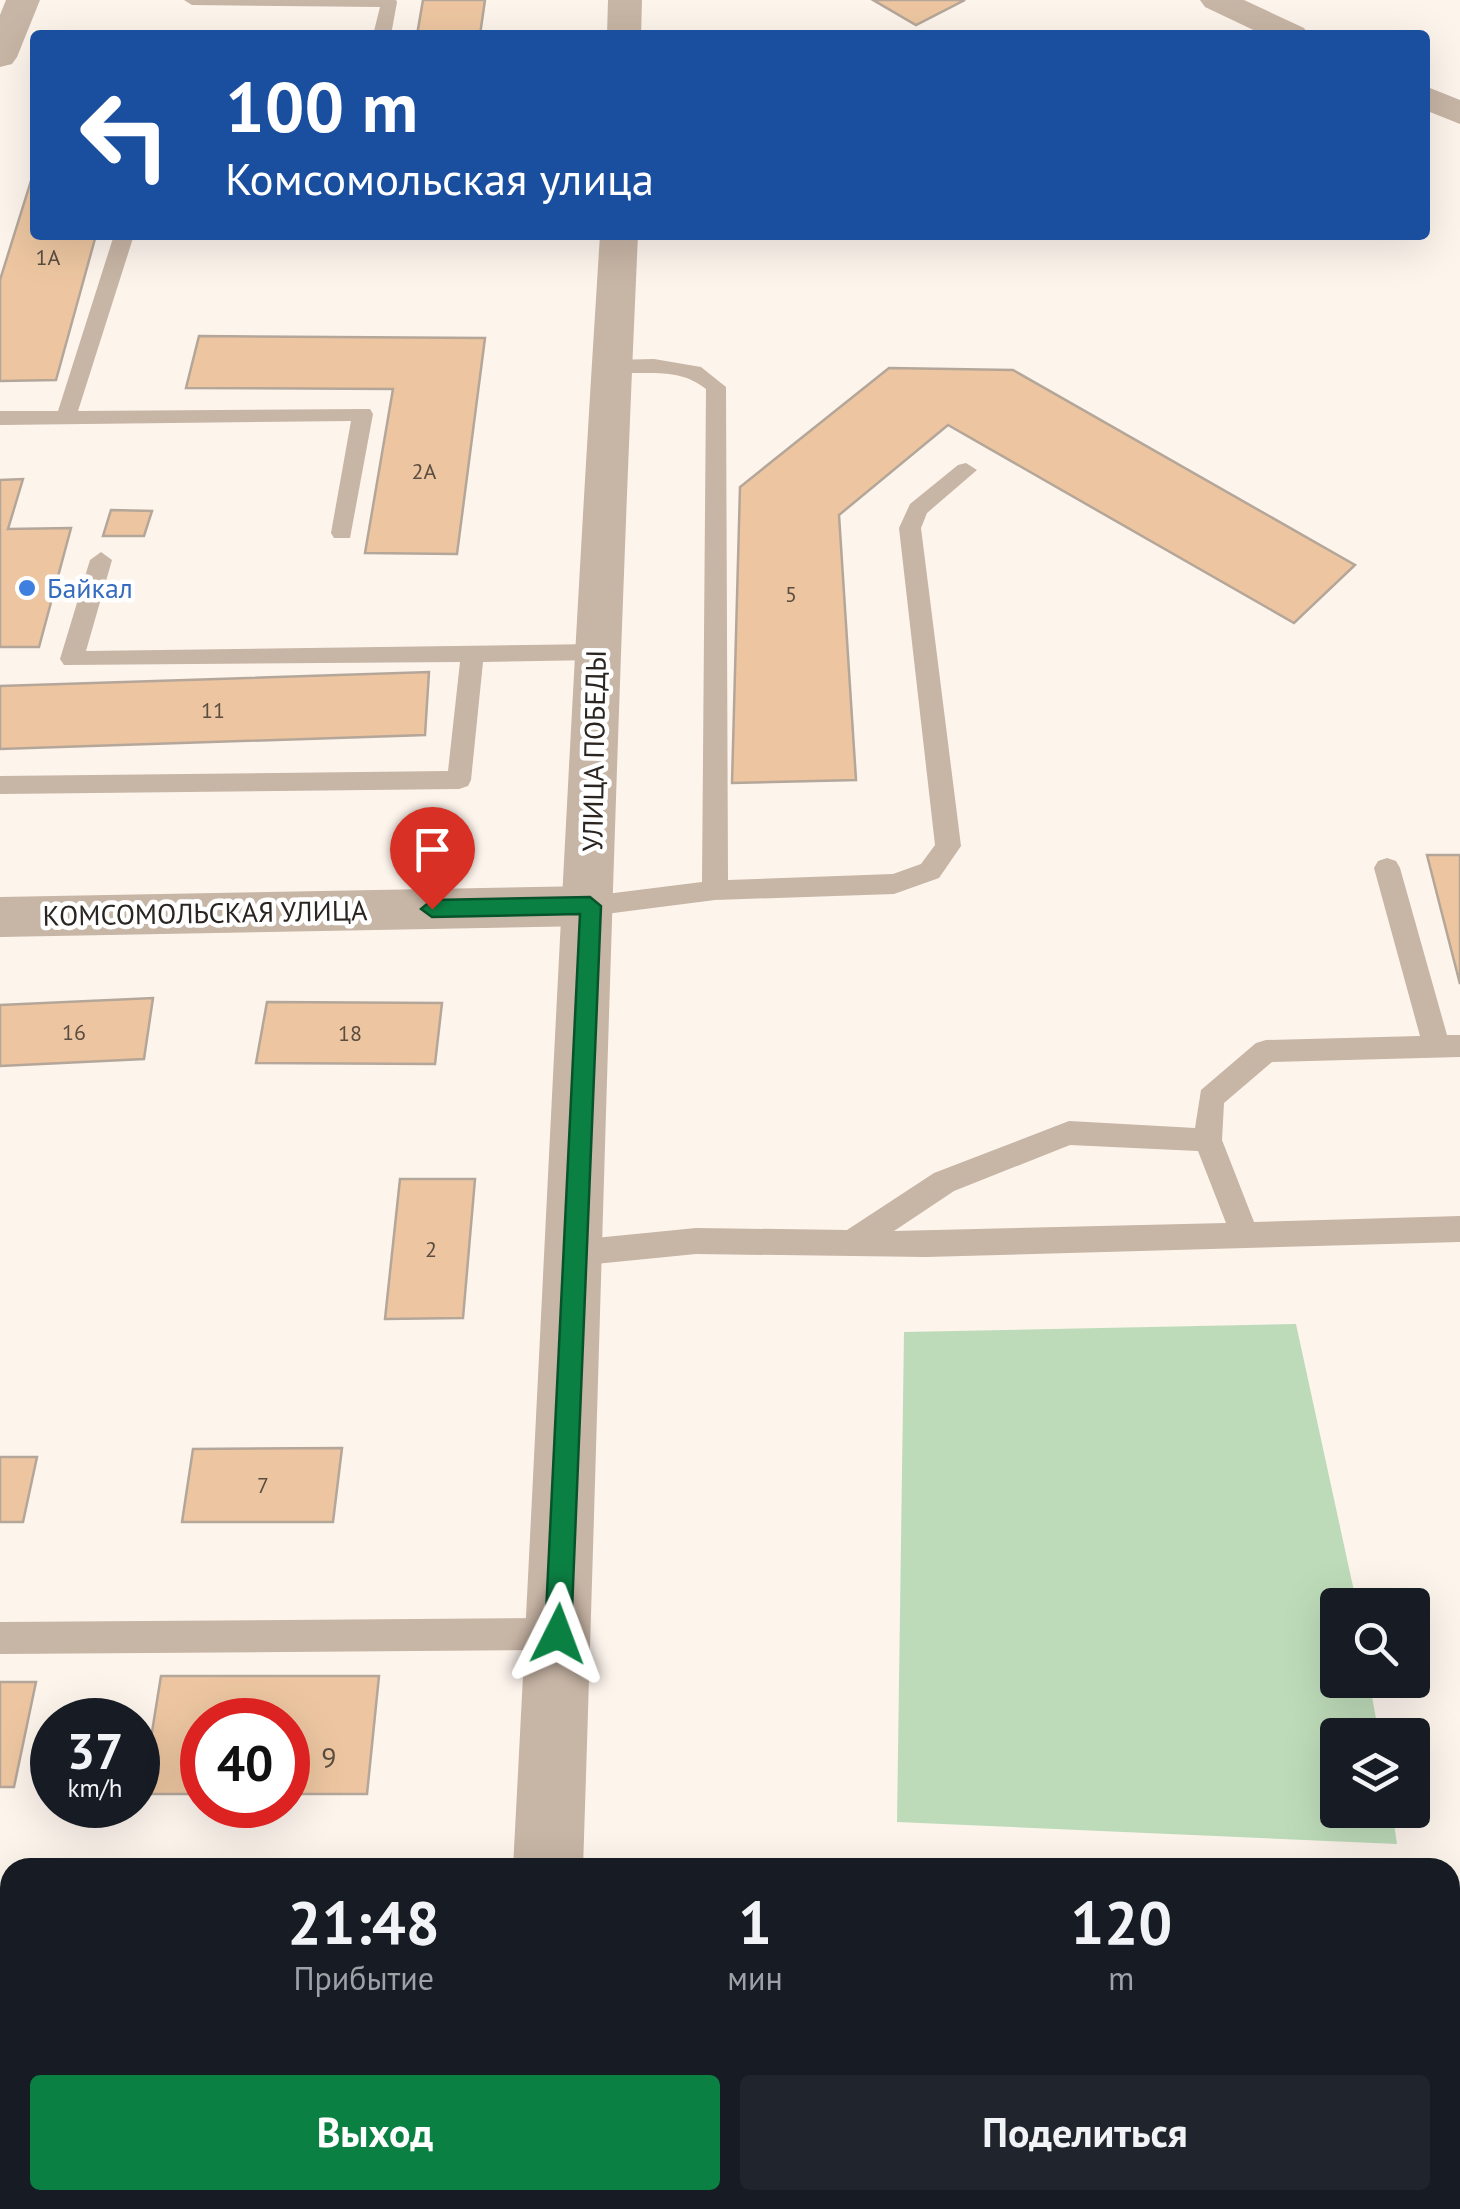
<!DOCTYPE html>
<html lang="ru">
<head>
<meta charset="utf-8">
<style>
  :root { --surface:#171b24; --page:#20242c; --text:#f1f3f6; --muted:#9ea1a6; --accent:#0b8043 }
  body { margin:0; font-family:"PT Sans",sans-serif; background:var(--page); color:var(--text); height:100vh; display:flex; flex-direction:column; font-size:38px; white-space:nowrap }
  * { box-sizing:border-box; margin:0 }
  p { font-size:32px; color:var(--muted) }
  .icon { flex:none; width:55px; height:55px; fill:none; stroke:currentColor; stroke-width:2; stroke-linecap:round; stroke-linejoin:round }
  .map { position:relative; flex:1; overflow:hidden }
  .panel { position:absolute; left:0px; top:1858px; width:1460px; height:352px; display:flex; flex-direction:column; background:var(--surface); border-radius:30px 30px 0 0; box-shadow:0 10px 40px #0002 }
  .panel>* { flex:none }
  .guide { position:absolute; left:30px; top:30px; width:1400px; height:210px; border-radius:10px; box-shadow:0 10px 40px #0002; background:#1a4fa0; color:#fff; overflow:hidden }
  .buttons { position:absolute; left:1320px; top:1588px; display:grid; gap:20px }
  .buttons a { display:grid; place-items:center; width:110px; height:110px; border-radius:10px; background:var(--surface); box-shadow:0 10px 40px #0002; font-size:50px }
  .speed { position:absolute; left:30px; top:1698px; display:flex; gap:20px; font-size:50px; font-weight:700; text-align:center }
  .speed>* { display:grid; place-content:center; width:130px; height:130px; border-radius:50%; background:var(--surface); box-shadow:0 10px 40px #0002; line-height:1 }
  .speed small { font-size:25px; font-weight:400 }
  .speed .limit { border:15px solid #d22; background:#fff; color:#111 }
  .pin { position:absolute; display:grid; place-items:center; width:85px; height:85px; color:#fff; margin:-102px -42px; border-radius:50% 50% 50% 0; rotate:-45deg; box-shadow:0 0 10px #0007 }
  .pin .icon { rotate:45deg }
  .me { position:absolute; width:110px; margin:-55px; rotate:3deg; stroke-linejoin:round; filter:drop-shadow(0 0 8px #0008) }
  .turn { display:flex; align-items:center; gap:35px; height:210px; padding:0 30px; font-size:45px }
  .turn .icon { width:130px; height:130px; stroke-width:2.5 }
  .turn b { display:block; font-size:70px; line-height:85px }
  .eta { display:flex; justify-content:space-evenly; align-items:center; height:170px; text-align:center }
  .eta b { font-size:60px; font-weight:800; line-height:70px }
  .cta { display:flex; gap:20px; margin-top:auto; padding:20px 30px }
  .cta a { flex:1; height:115px; border-radius:10px; background:var(--accent); color:#fff; font-size:40px; font-weight:800; line-height:115px; text-align:center }
  .cta a+a { background:var(--page); color:var(--text) }
  .map>svg:first-child { display:block }
  .green { fill:#bddbb9 }
  .building { fill:#edc6a1; stroke:#b4a699; stroke-width:2.5 }
  .lines { fill:none; stroke-linecap:round; stroke-linejoin:round }
  .service { fill:#c7b5a5; fill-rule:evenodd }
  .minor { fill:#c7b5a5; fill-rule:evenodd }
  .tertiary { fill:#c7b5a5; fill-rule:evenodd }
  .route { fill:#0b8043; stroke:#07532c; stroke-width:2.5 }
  .shop-dot { fill:#3f7fe0; stroke:#fff; stroke-width:4 }
  .labels { text-anchor:middle; stroke-width:9; stroke-linejoin:round; paint-order:stroke }
  .number-label { font-size:22px; fill:#5b4d40 }
  .shop-label { font-size:28px; fill:#366cbe; stroke:#fff; text-anchor:start }
  .street-label { font-size:28px; fill:#2a2520; stroke:#fff }
  .near-number-label { font-size:28px; fill:#5b4d40 }
</style>
</head>
<body>
<div class="map">
<svg width="1460" height="2209" viewBox="0 0 1460 2209">
  <rect width="100%" height="100%" fill="#fdf4ec"/>
  <polygon class="green" points="1296,1324 1357,1605 1338,1605 1338,1680 1369,1680 1379,1735 1338,1735 1338,1810 1392,1810 1397,1844 897,1822 904,1332"/>
  <g class="building">
    <polygon points="423,0 485,0 480,35 417,35"/>
    <polygon points="873,0 965,0 916,25"/>
    <polygon points="35,168 35,235 96,235 56,380 0,381 0,280"/>
    <polygon points="199,336 485,338 457,554 365,553 393,389 186,388"/>
    <polygon points="889,368 1013,370 1355,565 1294,623 948,425 839,515 856,780 732,783 740,487"/>
    <polygon points="23,479 8,529 71,528 39,647 0,647 0,480"/>
    <polygon points="111,510 152,511 144,536 103,536"/>
    <polygon points="429,672 425,735 0,749 0,686"/>
    <polygon points="1427,855 1460,855 1460,984"/>
    <polygon points="153,998 144,1059 0,1066 0,1005"/>
    <polygon points="267,1002 442,1003 435,1064 256,1063"/>
    <polygon points="400,1179 475,1179 463,1318 385,1319"/>
    <polygon points="342,1448 333,1522 182,1522 193,1449"/>
    <polygon points="0,1457 37,1457 23,1522 0,1522"/>
    <polygon points="161,1676 379,1676 367,1794 288,1794 288,1720 202,1720 202,1794 142,1794"/>
    <polygon points="0,1682 36,1682 14,1787 0,1787"/>
    <polygon points="273,2200 395,2200 394,2209 272,2209"/>
  </g>
  <g class="lines">
    <g class="service">
      <polygon points="184,0 396,0 397,2 391,35 373,35 380,7 192,5"/>
      <polygon points="114,235 134,235 78,411 370,409 373,414 350,538 334,538 331,533 351,421 0,425 0,411 58,411"/>
      <path d="M654,359L701,367L726,387L728,880L893,874L921,864L935,845L899,528L910,504L958,465L966,463L977,470L927,513L921,528L961,846L939,878L894,894L715,900L590,916L581,913L577,906L581,899L590,896L702,882L706,389C671,360 622,383 603,366L613,360Z"/>
      <polygon points="101,552 112,560 86,651 596,644 608,652 596,660 483,662 471,780 468,786 459,789 0,794 0,776 448,771 460,662 64,665 60,659 90,560"/>
      <path d="M1387,858L1396,861L1400,868L1447,1035H1460V1057L1272,1062L1224,1103L1222,1140L1254,1222L1460,1216V1242L926,1257L696,1254L575,1266L565,1262L561,1253L565,1244L575,1240L696,1228L847,1230L934,1173L1069,1121L1195,1128L1201,1090L1256,1043L1266,1040L1420,1036L1374,868L1378,861ZM1070,1145L1198,1151L1226,1223L894,1231L954,1191Z"/>
      <polygon points="558,1618 570,1623 574,1634 570,1645 558,1650 0,1654 0,1622"/>
      <polygon points="1460,1898 1460,1940 1450,1944 1450,1902"/>
    </g>
    <g class="minor">
      <polygon points="6,0 40,0 17,57 12,64 0,67 0,15"/>
      <polygon points="1200,0 1244,0 1304,28 1309,35 1264,35 1205,7"/>
      <polygon points="1425,86 1460,100 1460,124 1425,110"/>
      <polygon points="590,886 608,892 616,906 608,920 590,926 0,937 0,897"/>
    </g>
    <g class="tertiary">
      <polygon points="608,0 642,0 641,35 607,35"/>
      <path d="M600,235H638C613,779 601,1323 583,1868H513C542,1323 565,779 600,235Z"/>
      <polygon points="496,2200 572,2200 571,2209 495,2209"/>
    </g>
  </g>
  <polygon class="route" points="590,897 601,906 571,1634 568,1644 558,1648 548,1644 545,1634 580,914 432,917 421,909 432,900"/>
  <circle class="shop-dot" cx="27" cy="588" r="10"/>
  <g class="labels">
    <g class="number-label">
      <text x="48" y="265">1А</text>
      <text x="424" y="479">2А</text>
      <text x="791" y="602">5</text>
      <text x="213" y="718">11</text>
      <text x="74" y="1040">16</text>
      <text x="350" y="1041">18</text>
      <text x="431" y="1257">2</text>
      <text x="263" y="1493">7</text>
    </g>
    <g class="shop-label">
      <text x="47" y="598">Байкал</text>
    </g>
    <g class="street-label">
      <text transform="translate(594 751) rotate(-89)" y="10">УЛИЦА ПОБЕДЫ</text>
      <text transform="translate(205 913) rotate(-1)" y="10">КОМСОМОЛЬСКАЯ УЛИЦА</text>
    </g>
    <g class="near-number-label">
      <text x="329" y="1767">9</text>
    </g>
  </g>
</svg>
<div class="buttons">
<a><svg class="icon" aria-label="search" viewBox="0 0 24 24"><circle cx="10" cy="10" r="6"/><path d="M15 15l6 6"/></svg></a>
<a><svg class="icon" aria-label="layers" viewBox="0 0 24 24"><path d="M12 4l9 5-9 5-9-5zM3 14l9 5 9-5"/></svg></a>
</div>
<div class="speed"><div>37<small>km/h</small></div><div class="limit">40</div></div>
<div class="pin" style="left:432px;top:909px;background:#d93025"><svg class="icon" aria-label="arrive" viewBox="0 0 24 24"><path d="M6 21V4h12l-3 4 3 4H6"/></svg></div>
<svg class="me" style="left:558px;top:1634px" viewBox="-20 -20 40 40"><path d="M0-17L14 15 0 8-14 15z" fill="#0b8043" stroke="#fff" stroke-width="4"/></svg>
<div class="guide">
<div class="turn"><svg class="icon" aria-label="left" viewBox="0 0 24 24"><path d="M17 20v-9H6M10 6l-5 5 5 5"/></svg><div><b>100 m</b>Комсомольская улица</div></div>
</div>
<section class="panel">
<div class="eta">
<div><b>21:48</b><p>Прибытие</p></div>
<div><b>1</b><p>мин</p></div>
<div><b>120</b><p>m</p></div>
</div>
<div class="cta"><a>Выход</a><a>Поделиться</a></div>
</section>
</div>
</body>
</html>
